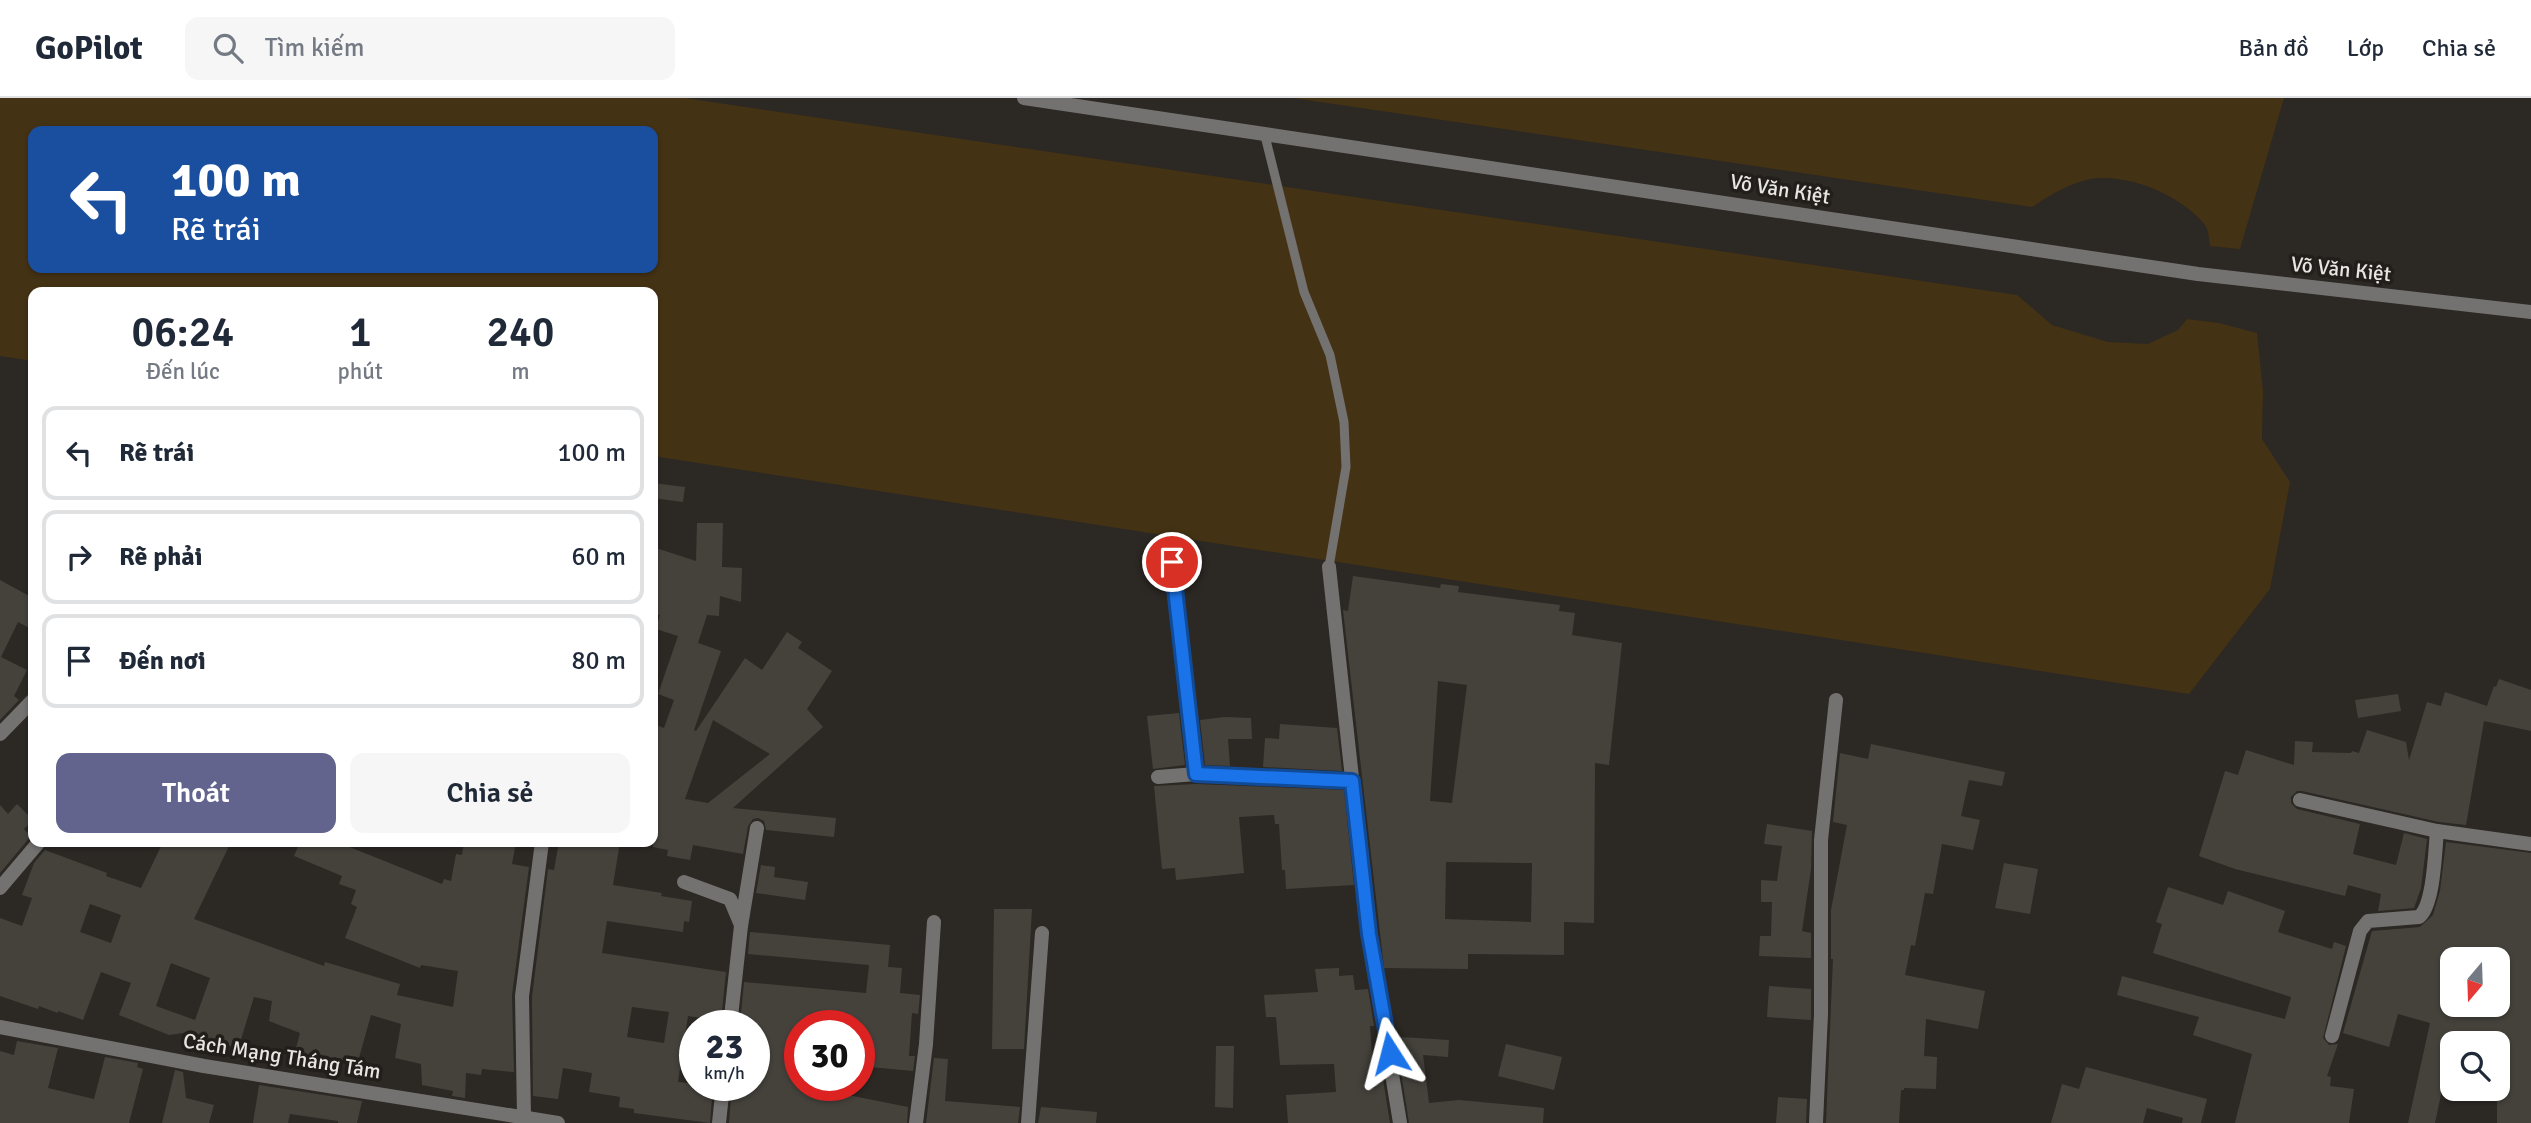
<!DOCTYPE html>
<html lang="vi">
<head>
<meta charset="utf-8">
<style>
  :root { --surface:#fff; --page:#f6f6f7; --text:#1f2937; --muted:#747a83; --line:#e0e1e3; --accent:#62648e }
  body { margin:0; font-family:Signika,sans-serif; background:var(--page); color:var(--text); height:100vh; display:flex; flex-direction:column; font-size:26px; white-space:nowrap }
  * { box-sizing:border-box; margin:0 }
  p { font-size:23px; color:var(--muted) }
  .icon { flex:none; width:38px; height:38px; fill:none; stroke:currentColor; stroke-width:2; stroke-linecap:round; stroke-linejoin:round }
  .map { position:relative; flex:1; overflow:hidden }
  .side { position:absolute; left:28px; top:189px; width:630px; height:560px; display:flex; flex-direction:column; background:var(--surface); border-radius:14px; box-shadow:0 2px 5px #0004 }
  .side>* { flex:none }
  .guide { position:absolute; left:28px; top:28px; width:630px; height:147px; border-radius:14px; box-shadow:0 2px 5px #0004; background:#1a4fa0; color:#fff; overflow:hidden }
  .needle { width:46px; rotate:199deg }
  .controls { position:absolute; left:2440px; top:849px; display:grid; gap:14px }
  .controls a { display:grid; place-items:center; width:70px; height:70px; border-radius:14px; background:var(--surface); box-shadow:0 2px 5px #0004; font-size:35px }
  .speed { position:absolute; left:679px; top:912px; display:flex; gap:14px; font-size:35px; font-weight:700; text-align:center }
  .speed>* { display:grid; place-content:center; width:91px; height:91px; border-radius:50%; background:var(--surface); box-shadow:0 2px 5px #0004; line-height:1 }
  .speed small { font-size:18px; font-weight:400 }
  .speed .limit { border:10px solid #d22; background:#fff; color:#111 }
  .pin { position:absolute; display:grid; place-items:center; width:60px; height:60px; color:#fff; margin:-30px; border:4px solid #fff; border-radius:50%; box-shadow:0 2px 7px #0007 }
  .me { position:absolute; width:77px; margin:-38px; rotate:351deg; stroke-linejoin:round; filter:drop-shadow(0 0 5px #0008) }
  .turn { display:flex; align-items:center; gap:24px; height:147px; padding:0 28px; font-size:32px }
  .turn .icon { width:91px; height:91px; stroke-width:2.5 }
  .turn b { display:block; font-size:49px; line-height:60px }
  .eta { display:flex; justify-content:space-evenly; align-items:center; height:119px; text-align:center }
  .eta b { font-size:42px; font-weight:600; line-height:49px }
  .primary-button { display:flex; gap:14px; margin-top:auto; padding:14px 28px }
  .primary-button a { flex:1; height:80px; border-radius:14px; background:var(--accent); color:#fff; font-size:28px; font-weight:600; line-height:80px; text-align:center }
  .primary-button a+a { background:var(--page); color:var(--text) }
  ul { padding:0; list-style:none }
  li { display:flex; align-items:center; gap:21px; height:94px; margin:0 14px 10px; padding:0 14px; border:4px solid var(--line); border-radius:14px }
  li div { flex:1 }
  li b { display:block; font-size:26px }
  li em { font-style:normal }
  header { display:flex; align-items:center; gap:42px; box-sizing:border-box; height:98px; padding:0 35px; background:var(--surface); border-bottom:2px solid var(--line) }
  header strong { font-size:33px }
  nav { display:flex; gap:38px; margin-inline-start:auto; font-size:24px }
  .search { width:490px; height:63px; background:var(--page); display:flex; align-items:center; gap:18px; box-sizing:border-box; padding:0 24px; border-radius:14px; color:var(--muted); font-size:26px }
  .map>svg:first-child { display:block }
  .green { fill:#443214; fill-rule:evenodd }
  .building { fill:#45423c; fill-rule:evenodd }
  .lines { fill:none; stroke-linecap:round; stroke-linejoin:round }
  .service { stroke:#747270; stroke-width:9 }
  .minor { stroke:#747270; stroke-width:14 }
  .tertiary { stroke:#747270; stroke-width:14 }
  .route-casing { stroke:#114b97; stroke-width:18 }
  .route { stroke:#1a73e8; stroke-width:12 }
  .labels { text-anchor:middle; stroke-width:7; stroke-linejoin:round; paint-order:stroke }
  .street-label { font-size:21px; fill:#e8e6e3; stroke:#221f1a }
</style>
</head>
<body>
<header>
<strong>GoPilot</strong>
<div class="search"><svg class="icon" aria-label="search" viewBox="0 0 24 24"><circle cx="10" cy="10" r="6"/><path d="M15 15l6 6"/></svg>Tìm kiếm</div>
<nav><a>Bản đồ</a><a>Lớp</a><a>Chia sẻ</a></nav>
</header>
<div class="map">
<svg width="2531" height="1025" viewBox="0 0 2531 1025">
  <rect width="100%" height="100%" fill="#2c2824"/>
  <g class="green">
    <path d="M0,0H685L2017,197L2052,227L2108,244L2148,246L2178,232L2187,221L2219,225L2257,235L2263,293L2262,341L2290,384L2270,491L2189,596L653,358V194H33V263L0,258ZM33,33H653V170H33Z"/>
    <path d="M1293,0H2284L2240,151L2210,148C2209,142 2209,133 2205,127C2181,97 2125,73 2086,82C2066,87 2049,98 2032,109Z"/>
  </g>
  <g class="building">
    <polygon points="653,385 685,389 683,404 653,400"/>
    <path d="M697,425H723L722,469L742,470L741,504L720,498L719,518L707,517L698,545L721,553L694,632L696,633L745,560L762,572L787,534L802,544L798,550L832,573L807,611L823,629L733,710L836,720L834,739L766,732L764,723L758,720L753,721L748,728L743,756L693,747L690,762L667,758L668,752L653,749V626L664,630L674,602L658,596L678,538L656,531L660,517L653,515V449L696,463ZM713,622L770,656L708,705L685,701Z"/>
    <path d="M1353,478L1440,490L1441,486L1459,488L1458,494L1560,507L1559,513L1575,515L1572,537L1622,545L1609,667L1595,665L1594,825L1564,824V857L1468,856V871L1384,870L1343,512L1348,513ZM1438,583L1467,587L1452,705L1430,703ZM1446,764L1532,765L1531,824L1445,821Z"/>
    <polygon points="0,482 33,500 33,532 18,524 1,559 27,572 14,598 19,602 0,622"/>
    <polygon points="2499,581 2531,592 2531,633 2484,623 2466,727 2439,724 2302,693 2297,693 2291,699 2291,705 2297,711 2360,726 2353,756 2396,767 2404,735 2427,741 2421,790 2414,810 2378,813 2381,796 2348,787 2345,798 2235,771 2199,758 2225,673 2238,677 2246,652 2294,667 2295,643 2313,644 2312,654 2351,655 2352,653 2359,655 2367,632 2406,644 2409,662 2427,604 2441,608 2445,594 2487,608 2494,588 2496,589"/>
    <polygon points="2398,596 2401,613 2358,620 2355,602"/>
    <polygon points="1179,615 1185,667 1153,671 1147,618"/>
    <polygon points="1225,619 1251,620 1252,641 1228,641 1230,668 1205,667 1200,622"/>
    <polygon points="1280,626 1337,630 1342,673 1263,669 1265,640 1279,641"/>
    <polygon points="1871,646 2005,674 2002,688 1969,682 1961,718 1980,722 1973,752 1942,746 1933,796 1925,795 1915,848 1911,847 1905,877 1985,893 1978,931 1926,921 1924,958 1937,959 1936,991 1904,990 1904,992 1901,992 1899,1025 1826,1025 1833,861 1831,861 1831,812 1847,727 1833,724 1840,655 1868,661"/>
    <polygon points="1196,686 1344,692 1354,787 1286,791 1285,772 1282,772 1279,726 1275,726 1274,717 1239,719 1244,775 1176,782 1175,770 1162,771 1154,688"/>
    <polygon points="17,706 33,722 24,731 31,738 0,775 0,707 8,716"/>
    <polygon points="1767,726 1812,733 1811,771 1802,833 1811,835 1811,860 1759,858 1760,838 1771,838 1772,804 1761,804 1761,782 1777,783 1782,748 1764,746"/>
    <path d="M163,744H231L194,821L324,868L325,864L400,886L397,897L453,909L458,873L421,867L420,870L345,840L357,809L351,806L356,792L339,786L342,778L294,758L300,744H337L442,786L444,781L451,783L456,756L462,757L464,744H516L512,766L529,769L512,897L514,974L482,971L481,977L466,975L465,1000L452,998L453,993L422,987L421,966L395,960L401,926L371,917L357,967L319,956L318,961L295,954L300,935L269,923L272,903L254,899L238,951L190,934L169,937L119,917L131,885L101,874L83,922L58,913V915L39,908L38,911L0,898V820L22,828L32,800L22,797L34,765L45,752L107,775L106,778L141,790ZM90,806L121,817L111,845L80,834ZM171,865L210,880L195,922L156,908Z"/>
    <path d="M559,744H620L613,787L662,795L661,798L692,803L689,824L684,823L683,834L607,823L602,855L726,874L721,923L688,918L678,984L713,987L710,1025L634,1015V1011L619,1009L620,999L589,994L592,975L563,970L558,1001L533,998L532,899L548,771L554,772ZM632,909L669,914L664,945L627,939Z"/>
    <path d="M2446,744L2531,755V1025H2497V945H2452V984L2444,982L2435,1025H2408L2430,925L2398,916L2389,949L2343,935L2372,833L2420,829L2433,817L2440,793ZM2452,861H2497V906H2452Z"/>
    <polygon points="2004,765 2038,771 2030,816 1995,810"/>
    <polygon points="761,767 775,769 774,779 808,784 805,802 756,795"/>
    <polygon points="2168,789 2223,807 2228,793 2285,813 2278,834 2332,851 2334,844 2346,848 2323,940 2329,947 2338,946 2327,978 2331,979 2330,988 2354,991 2349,1025 2235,1025 2252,956 2193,937 2199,919 2117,897 2122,878 2285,921 2291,899 2153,855 2162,826 2156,824"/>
    <polygon points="994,811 1032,811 1024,951 992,951"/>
    <polygon points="750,834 890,847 888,869 902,870 900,895 920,897 918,916 912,915 909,958 915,958 913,973 859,968 859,928 800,928 800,987 851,987 848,997 908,1009 907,1025 729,1025 732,987 754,987 754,928 740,926 744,884 866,895 869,867 748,856"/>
    <polygon points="1339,870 1339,878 1353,877 1355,892 1368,891 1374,928 1370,928 1373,970 1381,969 1390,1025 1288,1025 1286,997 1336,994 1334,966 1280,967 1276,919 1266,919 1264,897 1318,894 1315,871"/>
    <polygon points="1769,888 1811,891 1811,922 1767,919"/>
    <polygon points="1401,939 1449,942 1448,959 1423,957 1429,1005 1459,1002 1544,1010 1543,1025 1409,1025 1399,961"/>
    <polygon points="17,943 58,950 48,990 94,1001 105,959 138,965 137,969 143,971 129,1025 0,1025 0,953 14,957"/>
    <polygon points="1506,946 1562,959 1554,992 1498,978"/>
    <polygon points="1216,948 1234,948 1233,1010 1215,1009"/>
    <polygon points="934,960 948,961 945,1003 1020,1009 1018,1025 926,1025"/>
    <polygon points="2086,969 2207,1001 2201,1025 2182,1025 2183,1020 2147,1010 2143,1025 2051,1025 2062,986 2079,991"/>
    <polygon points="175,972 183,974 186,1000 214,1007 209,1025 162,1025"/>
    <polygon points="259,987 362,1003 357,1025 338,1025 338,1023 290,1016 288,1025 253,1025"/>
    <polygon points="1778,999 1807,1001 1806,1025 1776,1025"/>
    <polygon points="1041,1009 1097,1014 1096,1025 1038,1025"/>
  </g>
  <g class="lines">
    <polyline class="service" points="1264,34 1304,194 1330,257 1344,324 1346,369 1329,469"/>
    <g class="minor">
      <polyline points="1172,464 1196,676"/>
      <polyline points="1329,469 1369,836 1400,1025"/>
      <polyline points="0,636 33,602"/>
      <polyline points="1158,679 1196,676 1352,683"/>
      <polyline points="2300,702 2437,733 2531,746"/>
      <polyline points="684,784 730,801 741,827"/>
      <polyline points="0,790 39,744"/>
      <polyline points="730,928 741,828 757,730"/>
      <path d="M2332,938L2360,833L2368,823L2419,819C2434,807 2435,753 2437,733"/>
      <polyline points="524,1019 522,898 542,744"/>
      <polyline points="719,1025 723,987"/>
      <polyline points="916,1025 926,946 934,824"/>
      <polyline points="1028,1025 1042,835"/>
      <polyline points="1816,1025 1821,916 1821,742 1836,602"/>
    </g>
    <g class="tertiary">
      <polyline points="1024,0 2198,176 2531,214"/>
      <polyline points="0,929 204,968 558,1025"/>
    </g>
  </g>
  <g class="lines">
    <g class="route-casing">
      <polyline id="route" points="1172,464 1196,676 1352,683 1369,836 1390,955"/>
    </g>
    <use href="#route" class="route"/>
  </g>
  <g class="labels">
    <g class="street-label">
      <text transform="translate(1780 91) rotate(9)" y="7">Võ Văn Kiệt</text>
      <text transform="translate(2341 171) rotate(6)" y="7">Võ Văn Kiệt</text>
      <text transform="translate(282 958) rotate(9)" y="7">Cách Mạng Tháng Tám</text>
    </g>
  </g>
</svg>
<div class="controls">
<a><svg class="needle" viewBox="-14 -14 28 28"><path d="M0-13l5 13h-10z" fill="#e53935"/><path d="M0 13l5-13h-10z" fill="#747a83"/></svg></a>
<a><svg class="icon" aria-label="search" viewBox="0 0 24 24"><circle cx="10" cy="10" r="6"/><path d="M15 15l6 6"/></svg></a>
</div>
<div class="speed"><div>23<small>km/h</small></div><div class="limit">30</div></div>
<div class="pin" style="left:1172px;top:464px;background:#d93025"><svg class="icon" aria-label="arrive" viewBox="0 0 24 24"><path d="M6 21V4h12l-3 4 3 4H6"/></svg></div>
<svg class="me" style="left:1390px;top:955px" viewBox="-20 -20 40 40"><path d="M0-17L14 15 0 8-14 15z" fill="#1a73e8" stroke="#fff" stroke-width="4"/></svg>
<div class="guide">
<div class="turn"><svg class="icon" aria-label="left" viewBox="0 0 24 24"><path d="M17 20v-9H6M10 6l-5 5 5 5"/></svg><div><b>100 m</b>Rẽ trái</div></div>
</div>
<section class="side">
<div class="eta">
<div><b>06:24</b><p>Đến lúc</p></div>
<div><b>1</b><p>phút</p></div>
<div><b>240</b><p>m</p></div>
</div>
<ul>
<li><svg class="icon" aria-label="left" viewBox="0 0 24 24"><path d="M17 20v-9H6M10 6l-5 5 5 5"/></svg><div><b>Rẽ trái</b></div><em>100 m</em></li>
<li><svg class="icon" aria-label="right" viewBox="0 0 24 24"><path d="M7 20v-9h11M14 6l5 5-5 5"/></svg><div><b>Rẽ phải</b></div><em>60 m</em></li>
<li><svg class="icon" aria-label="arrive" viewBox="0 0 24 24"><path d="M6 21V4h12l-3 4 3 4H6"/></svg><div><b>Đến nơi</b></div><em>80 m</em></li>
</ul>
<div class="primary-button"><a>Thoát</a><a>Chia sẻ</a></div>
</section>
</div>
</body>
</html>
